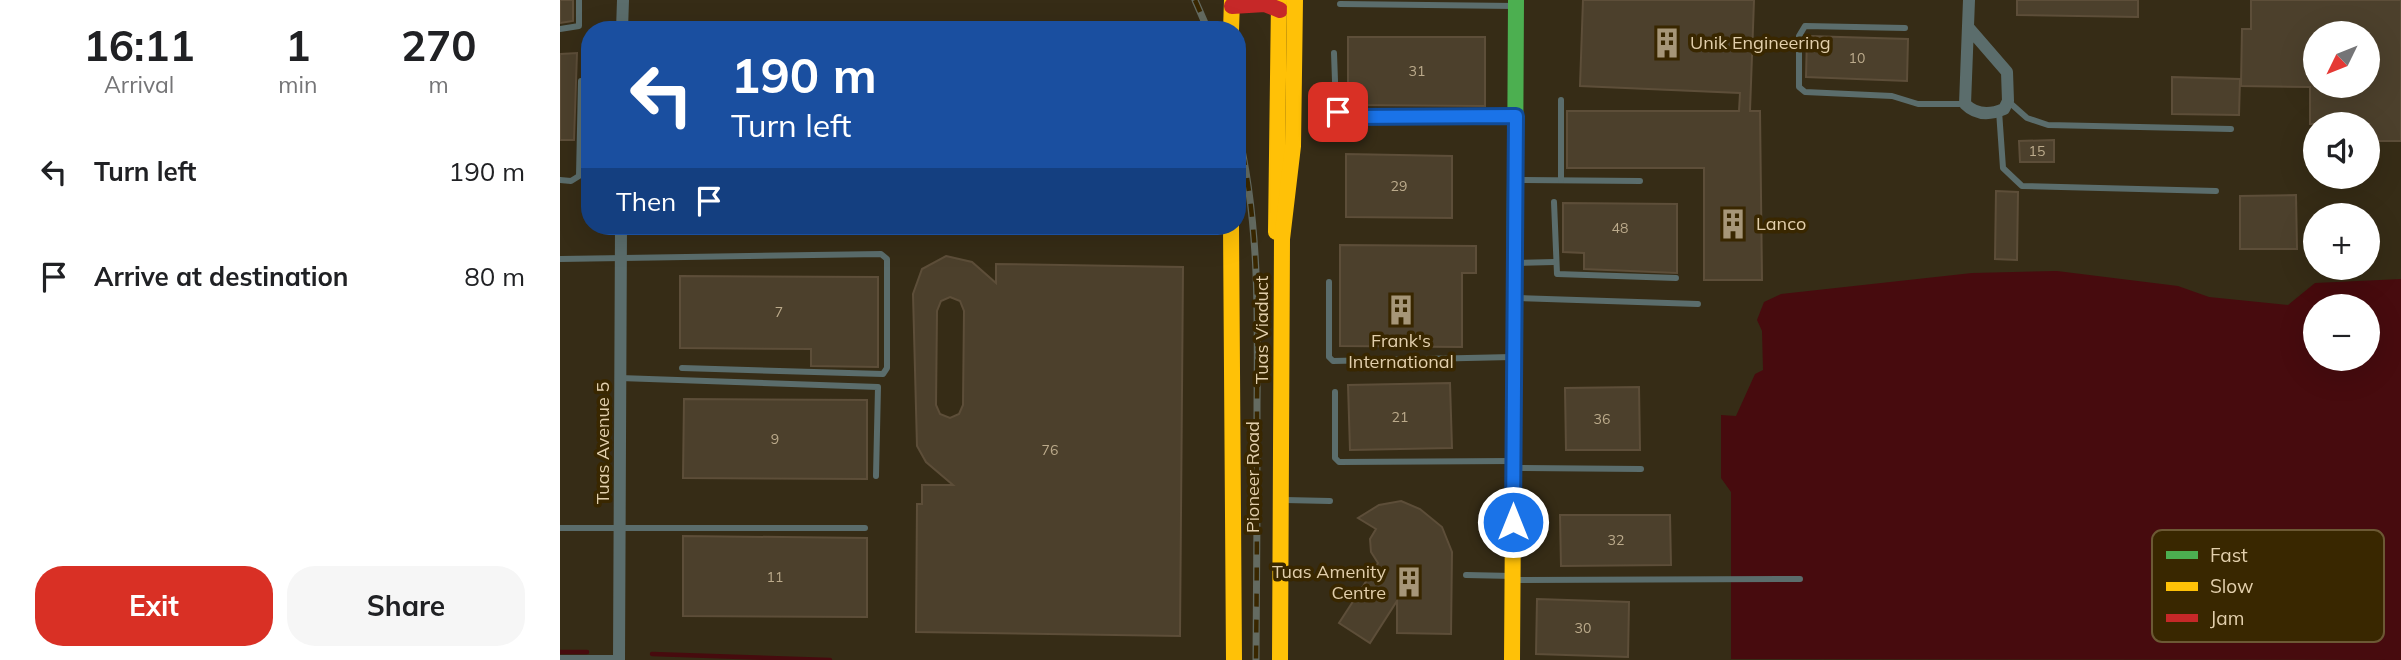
<!DOCTYPE html>
<html lang="en">
<head>
<meta charset="utf-8">
<style>
  :root { --surface:#fff; --page:#f6f6f6; --text:#202124; --muted:#757577; --accent:#d93025 }
  body { margin:0; font-family:Mulish,sans-serif; background:var(--page); color:var(--text); height:100vh; display:flex; flex-direction:column; font-size:26px; white-space:nowrap }
  * { box-sizing:border-box; margin:0 }
  p { font-size:23px; color:var(--muted) }
  .icon { flex:none; width:38px; height:38px; fill:none; stroke:currentColor; stroke-width:2; stroke-linecap:round; stroke-linejoin:round }
  .map { position:relative; flex:1; overflow:hidden }
  .side { display:flex; flex-direction:column; background:var(--surface); width:560px }
  .side>* { flex:none }
  .banner { position:absolute; left:21px; top:21px; width:665px; height:214px; border-radius:28px; box-shadow:0 7px 28px #0002; background:#1a4fa0; color:#fff; overflow:hidden }
  .needle { width:46px; rotate:227deg }
  .fabs { position:absolute; left:1743px; top:21px; display:grid; gap:14px }
  .fabs a { display:grid; place-items:center; width:77px; height:77px; border-radius:50%; background:var(--surface); box-shadow:0 7px 28px #0002; font-size:35px }
  .pin { position:absolute; display:grid; place-items:center; width:60px; height:60px; color:#fff; margin:-30px; border-radius:14px; box-shadow:0 4px 10px #0006 }
  .me { position:absolute; width:77px; margin:-38px; rotate:0deg; stroke-linejoin:round; filter:drop-shadow(0 0 5px #0008) }
  .turn { display:flex; align-items:center; gap:24px; height:147px; padding:0 35px; font-size:32px }
  .turn .icon { width:91px; height:91px; stroke-width:2.5 }
  .turn b { display:block; font-size:49px; line-height:60px }
  .then { display:flex; align-items:center; height:66px; padding:0 35px; background:#0003; gap:14px; font-size:26px }
  .eta { display:flex; justify-content:space-evenly; align-items:center; height:119px; text-align:center }
  .eta b { font-size:42px; font-weight:700; line-height:49px }
  .button { display:flex; gap:14px; margin-top:auto; padding:14px 35px }
  .button a { flex:1; height:80px; border-radius:28px; background:var(--accent); color:#fff; font-size:28px; font-weight:700; line-height:80px; text-align:center }
  .button a+a { background:var(--page); color:var(--text) }
  ul { padding:0; list-style:none }
  li { display:flex; align-items:center; gap:21px; height:105px; padding:0 35px }
  li div { flex:1 }
  li b { display:block; font-size:26px }
  li em { font-style:normal }
  main { display:flex; flex:1; min-height:0 }
  .map>svg:first-child { display:block }
  .water { fill:#470b0e; fill-rule:evenodd }
  .lines { fill:none; stroke-linecap:round; stroke-linejoin:round }
  .stream { stroke:#470b0e; stroke-width:4.5 }
  .building { fill:#4c402c; stroke:#5d4e39; stroke-width:2; fill-rule:evenodd }
  .lane { stroke:#5b6d6c; stroke-width:6 }
  .street { stroke:#5b6d6c; stroke-width:12 }
  .fast { stroke:#4caf50; stroke-width:16 }
  .slow { stroke:#ffc107; stroke-width:16 }
  .jam { stroke:#c62828; stroke-width:16 }
  .rail-casing { stroke:#646b61; stroke-width:7 }
  .rail { stroke:#392700; stroke-width:4.5; stroke-dasharray:13; stroke-linecap:butt }
  .slow-bridge { stroke:#ffc107; stroke-width:16 }
  .route-casing { stroke:#114b97; stroke-width:18 }
  .route { stroke:#1a73e8; stroke-width:12 }
  .labels { text-anchor:middle; stroke-width:7; stroke-linejoin:round; paint-order:stroke }
  .number-label { font-size:14px; fill:#bcab8c }
  .poi-label { font-size:18px; fill:#e2cfac; stroke:#392700; text-anchor:start }
  .street-label { font-size:18px; fill:#e2cfac; stroke:#392700 }
  .key { fill:#392700; stroke:#6c5934; stroke-width:2 }
  .key-label { font-size:19px; fill:#e2cfac }
</style>
</head>
<body>
<main>
<section class="side">
<div class="eta">
<div><b>16:11</b><p>Arrival</p></div>
<div><b>1</b><p>min</p></div>
<div><b>270</b><p>m</p></div>
</div>
<ul>
<li><svg class="icon" aria-label="left" viewBox="0 0 24 24"><path d="M17 20v-9H6M10 6l-5 5 5 5"/></svg><div><b>Turn left</b></div><em>190 m</em></li>
<li><svg class="icon" aria-label="arrive" viewBox="0 0 24 24"><path d="M6 21V4h12l-3 4 3 4H6"/></svg><div><b>Arrive at destination</b></div><em>80 m</em></li>
</ul>
<div class="button"><a>Exit</a><a>Share</a></div>
</section>
<div class="map">
<svg width="1841" height="660" viewBox="0 0 1841 660">
  <rect width="100%" height="100%" fill="#362c16"/>
  <path class="water" d="M1497,271L1618,286L1649,297L1728,305L1755,283L1841,279V660L1171,659V492L1161,478V415L1176,416L1195,374L1203,370L1202,331L1197,320L1204,302L1221,294L1412,273ZM1755,306H1808V359H1755Z"/>
  <g class="lines">
    <g class="stream">
      <polyline points="0,652 27,652"/>
      <polyline points="92,654 270,660"/>
    </g>
  </g>
  <g class="building">
    <polygon points="0,0 13,0 13,21 0,23"/>
    <polygon points="1023,0 1194,0 1190,111 1200,111 1202,280 1144,280 1144,168 1007,168 1007,111 1179,111 1180,93 1020,86"/>
    <polygon points="1457,0 1578,0 1578,17 1457,15"/>
    <path d="M1691,0H1841V141H1809V124H1750V87L1681,86L1682,29H1691ZM1755,33H1809V86H1755Z"/>
    <polygon points="1247,36 1348,39 1347,81 1246,77"/>
    <polygon points="788,37 925,37 925,106 788,105"/>
    <polygon points="17,53 14,140 0,140 0,54"/>
    <polygon points="1612,77 1680,79 1679,115 1612,114"/>
    <polygon points="1494,140 1494,162 1460,162 1459,141"/>
    <polygon points="786,154 892,156 892,218 786,217"/>
    <polygon points="1436,191 1458,192 1457,260 1435,259"/>
    <polygon points="1736,195 1737,249 1680,249 1680,196"/>
    <polygon points="1003,203 1117,204 1117,273 1024,269 1024,253 1003,252"/>
    <polygon points="780,245 916,246 916,273 902,273 902,347 780,346"/>
    <path d="M386,256L412,262L436,283V264L623,267L620,636L356,632L357,504H362V485H393L366,462L357,446L353,294L362,269ZM390,297L400,301L404,311L403,405L399,414L390,418L380,414L376,405L377,311L381,301Z"/>
    <polygon points="120,276 318,277 318,367 251,366 251,349 120,348"/>
    <polygon points="890,383 892,448 790,450 788,385"/>
    <polygon points="1079,387 1080,450 1006,450 1005,388"/>
    <polygon points="124,399 307,400 307,479 123,478"/>
    <polygon points="841,501 860,509 882,527 892,552 891,634 837,633 837,601 810,643 779,623 818,563 811,552 810,539 816,529 798,518 819,505"/>
    <polygon points="1000,515 1110,515 1111,565 1001,566"/>
    <polygon points="123,536 307,538 307,617 123,616"/>
    <polygon points="977,599 1069,602 1068,657 976,654"/>
  </g>
  <g class="lines">
    <g class="lane">
      <polyline points="780,4 954,6"/>
      <polyline points="1345,28 1245,26 1239,36 1239,87 1245,92 1332,96 1358,104 1405,104"/>
      <polyline points="0,29 19,26 19,0"/>
      <polyline points="774,53 776,109 783,116 954,116"/>
      <polyline points="1449,102 1467,118 1488,125 1671,129"/>
      <polyline points="1439,111 1443,168 1462,186 1656,191"/>
      <polyline points="0,180 11,181 19,176 21,81"/>
      <polyline points="957,180 1080,181"/>
      <polyline points="1001,180 1001,100"/>
      <polyline points="994,202 997,274 1116,278"/>
      <polyline points="0,259 321,254 327,259 327,368 323,374 122,368"/>
      <polyline points="955,263 994,262"/>
      <polyline points="769,282 769,357 773,361 952,357"/>
      <polyline points="955,298 1138,304"/>
      <polyline points="60,378 318,387 316,476"/>
      <polyline points="775,392 775,458 779,462 952,461"/>
      <polyline points="953,468 1081,469"/>
      <polyline points="725,500 770,501"/>
      <polyline points="0,528 305,528"/>
      <polyline points="906,575 953,576"/>
      <polyline points="953,580 1240,579"/>
      <polyline points="0,658 59,658"/>
    </g>
    <g class="street">
      <path d="M1408,27L1447,72L1448,101L1444,109C1430,115 1416,115 1405,104L1409,0"/>
      <polyline points="62,30 63,0"/>
      <polyline points="59,660 61,226"/>
    </g>
    <polyline class="fast" points="954,364 956,0"/>
    <g class="slow">
      <polyline points="671,30 672,0"/>
      <polyline points="671,226 674,660"/>
      <polyline points="716,232 719,0"/>
      <polyline points="952,660 954,364"/>
    </g>
    <polyline class="jam" points="672,6 705,4 720,10"/>
    <g class="rail-casing">
      <g id="rail">
        <polyline points="635,0 648,30"/>
        <path d="M677,127C699,218 698,311 697,404C697,489 697,575 696,660"/>
      </g>
    </g>
    <use href="#rail" class="rail"/>
    <polyline class="slow-bridge" points="720,660 722,239 733,146 735,0"/>
  </g>
  <g class="lines">
    <g class="route-casing">
      <polyline id="route" points="778,112 786,117 956,116 953,522"/>
    </g>
    <use href="#route" class="route"/>
  </g>
  <defs>
    <g id="building-bare" transform="scale(2.415)"><path d="M-4-6H4V6H1V3H-1V6H-4ZM-2.5-4.3h1.7v1.8h-1.7ZM.8-4.3h1.7v1.8H.8ZM-2.5-1h1.7V.8h-1.7ZM.8-1h1.7V.8H.8Z" fill="#a69678" stroke="#392700" stroke-width="2.5" paint-order="stroke"/></g>
  </defs>
  <g fill-rule="evenodd">
    <use href="#building-bare" x="1107" y="43"/>
    <use href="#building-bare" x="1173" y="224"/>
    <use href="#building-bare" x="841" y="310"/>
    <use href="#building-bare" x="849" y="582"/>
  </g>
  <g class="labels">
    <g class="number-label">
      <text x="1297" y="63">10</text>
      <text x="857" y="76">31</text>
      <text x="1477" y="156">15</text>
      <text x="839" y="191">29</text>
      <text x="1060" y="233">48</text>
      <text x="219" y="317">7</text>
      <text x="840" y="422">21</text>
      <text x="1042" y="424">36</text>
      <text x="215" y="444">9</text>
      <text x="490" y="455">76</text>
      <text x="1056" y="545">32</text>
      <text x="215" y="582">11</text>
      <text x="1023" y="633">30</text>
    </g>
    <g class="poi-label">
      <text x="1130" y="49">Unik Engineering</text>
      <text x="1196" y="230">Lanco</text>
      <text x="841" y="347" text-anchor="middle">Frank's<tspan x="841" dy="21">International</tspan></text>
      <text x="826" y="578" text-anchor="end">Tuas Amenity<tspan x="826" dy="21">Centre</tspan></text>
    </g>
    <g class="street-label">
      <text transform="translate(702 330) rotate(-90)" y="6">Tuas Viaduct</text>
      <text transform="translate(43 443) rotate(-90)" y="6">Tuas Avenue 5</text>
      <text transform="translate(693 477) rotate(-90)" y="6">Pioneer Road</text>
    </g>
  </g>
  <rect x="1592" y="530" width="232" height="112" rx="10" class="key"/>
  <rect x="1606" y="551" width="32" height="8" fill="#4caf50"/>
  <rect x="1606" y="582" width="32" height="9" fill="#ffc107"/>
  <rect x="1606" y="614" width="32" height="8" fill="#c62828"/>
  <g class="key-label">
    <text x="1650" y="562">Fast</text>
    <text x="1650" y="593">Slow</text>
    <text x="1650" y="625">Jam</text>
  </g>
</svg>
<div class="fabs">
<a><svg class="needle" viewBox="-14 -14 28 28"><path d="M0-13l5 13h-10z" fill="#e53935"/><path d="M0 13l5-13h-10z" fill="#757577"/></svg></a>
<a><svg class="icon" aria-label="sound" viewBox="0 0 24 24"><path d="M4 9h4l5-4v14l-5-4H4zM17 9q2 3 0 6"/></svg></a>
<a>+</a>
<a>−</a>
</div>
<div class="pin" style="left:778px;top:112px;background:#d93025"><svg class="icon" aria-label="arrive" viewBox="0 0 24 24"><path d="M6 21V4h12l-3 4 3 4H6"/></svg></div>
<svg class="me" style="left:953px;top:522px" viewBox="-20 -20 40 40"><circle r="17" fill="#1a73e8" stroke="#fff" stroke-width="3"/><path d="M0-11L8 9 0 5-8 9z" fill="#fff"/></svg>
<div class="banner">
<div class="turn"><svg class="icon" aria-label="left" viewBox="0 0 24 24"><path d="M17 20v-9H6M10 6l-5 5 5 5"/></svg><div><b>190 m</b>Turn left</div></div>
<div class="then">Then<svg class="icon" aria-label="arrive" viewBox="0 0 24 24"><path d="M6 21V4h12l-3 4 3 4H6"/></svg></div>
</div>
</div>
</main>
</body>
</html>
